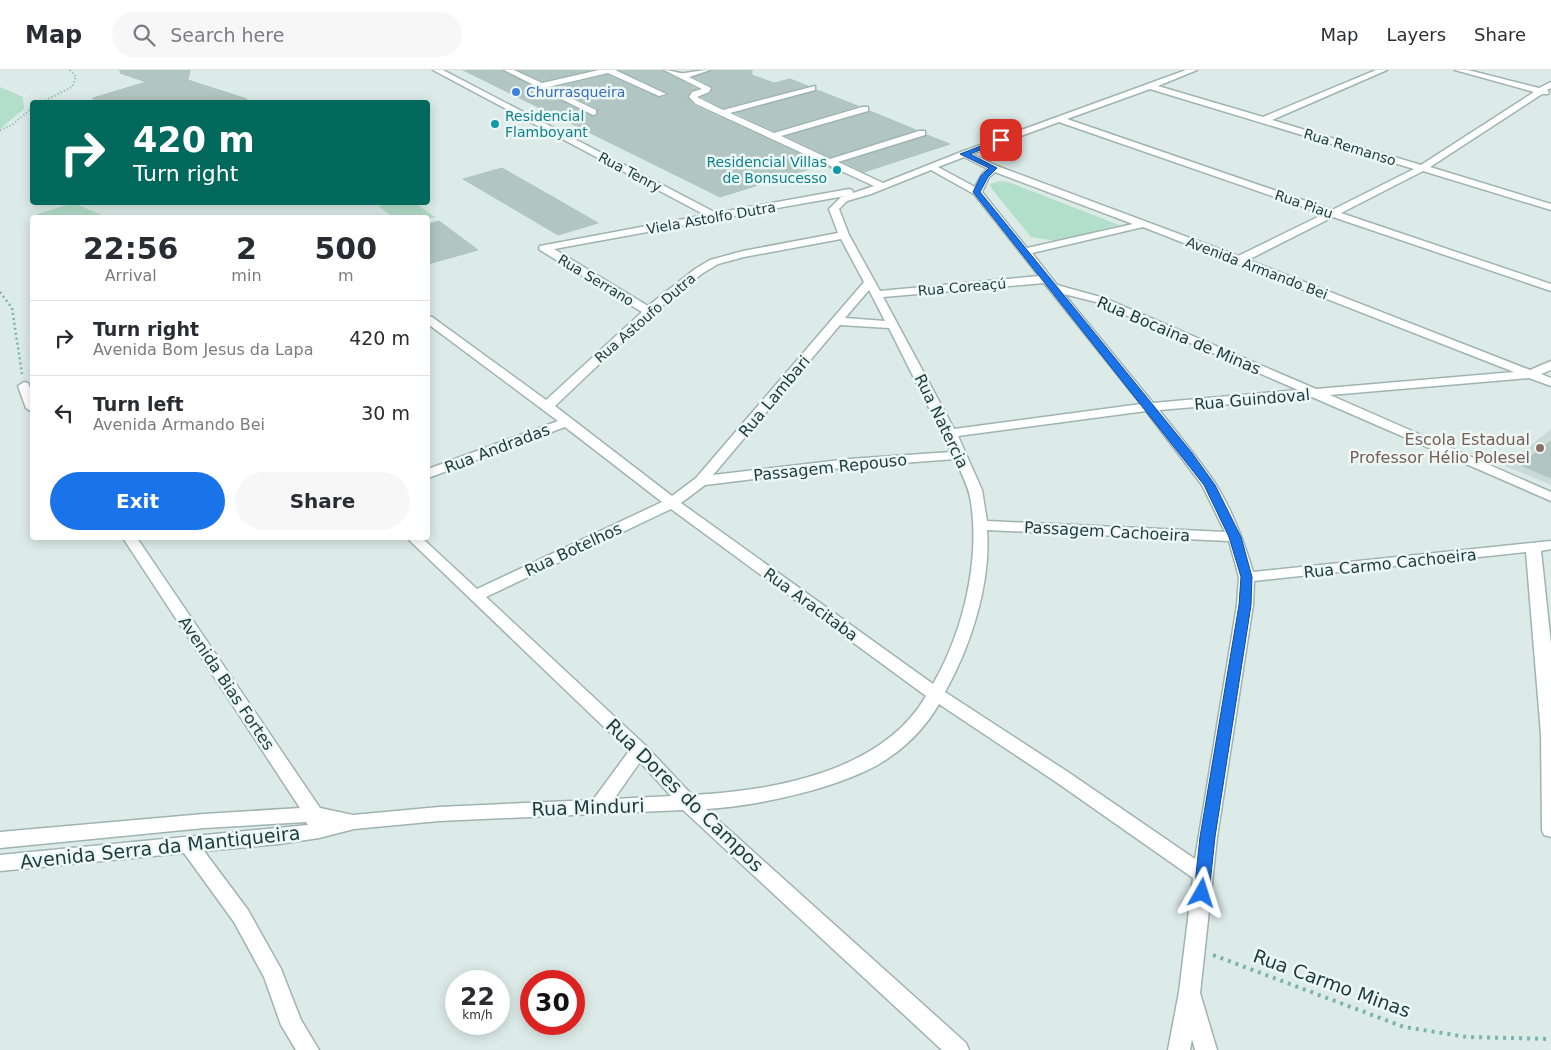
<!DOCTYPE html>
<html lang="en">
<head>
<meta charset="utf-8">
<style>
  :root { --surface:#fff; --page:#f7f7f7; --text:#2b2b33; --muted:#7c7c81; --line:#e1e1e2; --accent:#1a73e8 }
  body { margin:0; font-family:"DejaVu Sans",sans-serif; background:var(--page); color:var(--text); height:100vh; display:flex; flex-direction:column; font-size:19px; white-space:nowrap }
  * { box-sizing:border-box; margin:0 }
  p { font-size:16px; color:var(--muted) }
  .icon { flex:none; width:28px; height:28px; fill:none; stroke:currentColor; stroke-width:2; stroke-linecap:round; stroke-linejoin:round }
  .map { position:relative; flex:1; overflow:hidden }
  .drawer { position:absolute; left:30px; top:145px; width:400px; height:325px; display:flex; flex-direction:column; background:var(--surface); border-radius:5px; box-shadow:0 2px 12px #0003 }
  .drawer>* { flex:none }
  .hud { position:absolute; left:30px; top:30px; width:400px; height:105px; border-radius:5px; box-shadow:0 2px 12px #0003; background:#00695c; color:#fff; overflow:hidden }
  .speed { position:absolute; left:445px; top:900px; display:flex; gap:10px; font-size:25px; font-weight:700; text-align:center }
  .speed>* { display:grid; place-content:center; width:65px; height:65px; border-radius:50%; background:var(--surface); box-shadow:0 2px 12px #0003; line-height:1 }
  .speed small { font-size:12px; font-weight:400 }
  .speed .limit { border:8px solid #d22; background:#fff; color:#111 }
  .pin { position:absolute; display:grid; place-items:center; width:42px; height:42px; color:#fff; margin:-21px; border-radius:10px; box-shadow:0 2px 8px #0006 }
  .me { position:absolute; width:55px; margin:-28px; rotate:6deg; stroke-linejoin:round; filter:drop-shadow(0 0 4px #0008) }
  .turn { display:flex; align-items:center; gap:18px; height:105px; padding:0 20px; font-size:22px }
  .turn .icon { width:65px; height:65px; stroke-width:2.5 }
  .turn b { display:block; font-size:35px; line-height:42px }
  .eta { display:flex; justify-content:space-evenly; align-items:center; height:85px; text-align:center }
  .eta b { font-size:30px; font-weight:800; line-height:35px }
  .button { display:flex; gap:10px; margin-top:auto; padding:10px 20px }
  .button a { flex:1; height:58px; border-radius:30px; background:var(--accent); color:#fff; font-size:20px; font-weight:800; line-height:58px; text-align:center }
  .button a+a { background:var(--page); color:var(--text) }
  ul { padding:0; list-style:none }
  li { display:flex; align-items:center; gap:15px; height:75px; padding:0 20px; border-top:1px solid var(--line) }
  li div { flex:1 }
  li b { display:block; font-size:19px }
  li em { font-style:normal }
  header { display:flex; align-items:center; gap:30px; box-sizing:border-box; height:70px; padding:0 25px; background:var(--surface); border-bottom:1px solid var(--line) }
  header strong { font-size:24px }
  nav { display:flex; gap:28px; margin-inline-start:auto; font-size:18px }
  .search { width:350px; height:45px; background:var(--page); display:flex; align-items:center; gap:12px; box-sizing:border-box; padding:0 18px; border-radius:28px; color:var(--muted); font-size:19px }
  .map>svg:first-child { display:block }
  .built { fill:#cadbd7 }
  .green { fill:#b2dfca }
  .building { fill:#b1c6c2; stroke:#aec5c1 }
  .lines { fill:none; stroke-linecap:round; stroke-linejoin:round }
  .minor-casing { stroke:#9fb3b1; stroke-width:3 }
  .path-far2 { stroke:#79b2af; stroke-width:2; stroke-dasharray:1 2.5; stroke-linecap:butt }
  .path-far1 { stroke:#79b2af; stroke-width:2.5; stroke-dasharray:2 3; stroke-linecap:butt }
  .path { stroke:#79b2af; stroke-width:4; stroke-dasharray:3 5; stroke-linecap:butt }
  .minor { fill:#fff; fill-rule:evenodd }
  .route { fill:#1a73e8; stroke:#114b97 }
  .shop-dot { fill:#3f7fe0; stroke:#edf7f5; stroke-width:2 }
  .culture-dot { fill:#0f9aa8; stroke:#edf7f5; stroke-width:2 }
  .education-dot { fill:#8d6e63; stroke:#edf7f5; stroke-width:2 }
  .labels { text-anchor:middle; stroke-width:5; stroke-linejoin:round; paint-order:stroke }
  .far-shop-label { font-size:14px; fill:#366cbe; stroke:#edf7f5; text-anchor:start }
  .far-culture-label { font-size:14px; fill:#0d838f; stroke:#edf7f5; text-anchor:start }
  .far-street-label { font-size:14px; fill:#1d3b3b; stroke:#edf7f5 }
  .street-label { font-size:16px; fill:#1d3b3b; stroke:#edf7f5 }
  .education-label { font-size:16px; fill:#785e54; stroke:#edf7f5; text-anchor:end }
  .near-street-label { font-size:19px; fill:#1d3b3b; stroke:#edf7f5 }
</style>
</head>
<body>
<header>
<strong>Map</strong>
<div class="search"><svg class="icon" aria-label="search" viewBox="0 0 24 24"><circle cx="10" cy="10" r="6"/><path d="M15 15l6 6"/></svg>Search here</div>
<nav><a>Map</a><a>Layers</a><a>Share</a></nav>
</header>
<div class="map">
<svg width="1551" height="980" viewBox="0 0 1551 980">
  <rect width="100%" height="100%" fill="#dcebe8"/>
  <polygon class="built" points="1551,359 1551,415 1505,396"/>
  <g class="green">
    <polygon points="0,17 23,27 24,39 0,59"/>
    <polygon points="1000,111 1008,112 1119,155 1057,171 1031,167 992,119 990,114"/>
    <polygon points="73,133 107,147 40,148 35,145"/>
    <polygon points="393,133 415,133 435,147 428,149 428,148 393,147 378,136"/>
  </g>
  <g class="building">
    <polygon points="120,0 190,0 188,10 247,29 246,32 93,32 93,28 146,12 120,3"/>
    <polygon points="463,0 502,0 594,47 598,45 597,38 554,18 608,5 660,28 667,26 668,23 619,0 662,0 697,19 690,21 687,27 695,36 840,102 822,95 720,127"/>
    <polygon points="518,0 591,0 542,11"/>
    <polygon points="712,0 752,0 752,5 774,13 790,9 808,16 723,38 702,27 710,24 713,17 694,7"/>
    <polygon points="817,20 858,36 774,61 736,43"/>
    <polygon points="870,41 916,60 830,87 786,66"/>
    <polygon points="927,65 950,74 864,102 843,92"/>
    <polygon points="502,98 553,127 598,153 558,165 463,109"/>
    <polygon points="439,151 478,180 428,194 428,154"/>
    <polygon points="1551,371 1551,408 1520,395"/>
  </g>
  <g class="lines">
    <g class="minor-casing">
      <g id="minor">
        <path d="M433,0H443L716,143L849,119L852,120L853,123L874,116L696,34L689,27L692,22L702,19L664,0C671,0 679,4 685,3C693,2 701,0 710,0L689,7L711,18L709,22L697,27L723,40L815,16V20L730,43L774,63L862,37H868V41L781,66L830,89L919,61H925V65L838,92L883,113L961,82L1186,0H1197L1158,16L1263,47L1376,0H1387L1272,50L1421,95L1534,22L1455,0H1468L1539,18L1551,12V18L1547,20L1549,22L1548,24H1542L1430,97L1551,134V140L1423,101L1341,143L1551,214V221L1333,147L1248,190L1530,300L1551,291V300L1541,304L1551,308V316L1529,308L1330,325L1551,422V431L1312,327L1159,340C1178,364 1198,388 1215,413C1232,440 1244,471 1253,502L1551,471V479L1541,481L1551,574V767L1544,765L1542,760L1541,664L1526,482L1254,511L1253,535L1217,767L1200,923L1217,980H1195L1192,969L1190,980H1168L1179,922L1193,808L1056,712L939,634C927,655 909,674 890,687C848,717 758,736 706,739L966,973L969,980H942L683,740L439,751L354,759L319,768L279,774L204,781L248,840L281,899L301,950L319,980H296L281,955L264,907L234,852L184,783L0,801V785L308,755L306,752L204,758L0,778V762L204,744L300,738L123,468H137L320,738L353,745L439,737L593,730L629,681L407,468H422L477,519L662,432L565,357L428,408V399L558,351L428,254V246L432,247L546,330L642,242L540,180L539,178L540,176L705,145ZM1150,19L1414,99L1332,140L1067,49ZM1059,52L1324,144L1238,186L997,96L972,84ZM964,87L988,99L982,104L975,117L938,97ZM931,100L974,124L1039,206L880,221L849,165L839,139L847,131L871,124ZM995,102L1133,154L1027,178L982,122L989,107ZM845,126L841,127L829,139L838,163L743,181L710,190L695,199L648,236L554,179L713,150L717,151L722,148ZM1143,157L1514,302L1316,319L1104,228L1057,215L1032,183ZM841,169L864,212L696,408L672,426L555,336L653,243L703,203L718,194L744,187ZM1044,213L1141,334L954,359L883,227ZM869,220L885,251L845,248ZM1064,224L1096,232L1298,320L1153,333ZM840,255L889,258L951,382L849,389L713,405ZM1146,341L1202,415L1225,462L987,451L982,420L958,366ZM955,389C961,403 969,417 971,432C980,492 963,562 933,614L681,433L705,415L849,397ZM671,439L926,626C882,702 773,721 692,725L645,675L486,527ZM987,460L1229,471L1239,507L1237,535L1195,789L1068,702L945,622C971,576 991,513 987,460ZM640,692L671,726L614,729Z"/>
        <polygon points="504,0 514,0 542,13 599,0 615,0 666,24 659,26 608,3 548,17 596,40 596,44 593,45"/>
        <polygon points="24,312 28,313 32,322 32,342 26,338 18,316"/>
      </g>
    </g>
    <g class="path-far2">
      <polyline points="42,32 72,17 76,7 70,0"/>
      <polyline points="0,60 12,55 32,38"/>
    </g>
    <polyline class="path-far1" points="0,222 12,238 22,304"/>
    <polyline class="path" points="1213,885 1404,957 1467,967 1551,969"/>
    <use href="#minor" class="minor"/>
  </g>
  <polygon class="route" points="999,69 1005,70 970,84 997,98 988,107 980,122 1192,383 1215,415 1241,467 1252,507 1251,535 1215,767 1209,823 1207,827 1202,829 1196,827 1194,823 1200,767 1239,535 1241,507 1229,467 1204,415 973,122 981,106 989,98 960,84"/>
  <circle class="shop-dot" cx="516" cy="22" r="5"/>
  <g class="culture-dot">
    <circle cx="495" cy="54" r="5"/>
    <circle cx="837" cy="100" r="5"/>
  </g>
  <circle class="education-dot" cx="1540" cy="378" r="5"/>
  <g class="labels">
    <g class="far-shop-label">
      <text x="526" y="27">Churrasqueira</text>
    </g>
    <g class="far-culture-label">
      <text x="505" y="51">Residencial<tspan x="505" dy="16">Flamboyant</tspan></text>
      <text x="827" y="97" text-anchor="end">Residencial Villas<tspan x="827" dy="16">de Bonsucesso</tspan></text>
    </g>
    <g class="far-street-label">
      <text transform="translate(1350 77) rotate(17)" y="5">Rua Remanso</text>
      <text transform="translate(630 102) rotate(28)" y="5">Rua Tenry</text>
      <text transform="translate(1304 134) rotate(19)" y="5">Rua Piau</text>
      <text transform="translate(711 148) rotate(-10)" y="5">Viela Astolfo Dutra</text>
      <text transform="translate(1257 198) rotate(21)" y="5">Avenida Armando Bei</text>
      <text transform="translate(596 210) rotate(31)" y="5">Rua Serrano</text>
      <text transform="translate(962 217) rotate(-5)" y="5">Rua Coreaçú</text>
      <text transform="translate(645 248) rotate(-41)" y="5">Rua Astoufo Dutra</text>
    </g>
    <g class="street-label">
      <text transform="translate(1179 265) rotate(23)" y="6">Rua Bocaina de Minas</text>
      <text transform="translate(774 326) rotate(-50)" y="6">Rua Lambari</text>
      <text transform="translate(1252 329) rotate(-5)" y="6">Rua Guindoval</text>
      <text transform="translate(942 351) rotate(64)" y="6">Rua Natercia</text>
      <text transform="translate(497 378) rotate(-21)" y="6">Rua Andradas</text>
      <text transform="translate(830 397) rotate(-6)" y="6">Passagem Repouso</text>
      <text transform="translate(1107 461) rotate(3)" y="6">Passagem Cachoeira</text>
      <text transform="translate(573 479) rotate(-25)" y="6">Rua Botelhos</text>
      <text transform="translate(1390 493) rotate(-6)" y="6">Rua Carmo Cachoeira</text>
      <text transform="translate(811 534) rotate(36)" y="6">Rua Aracitaba</text>
      <text transform="translate(227 613) rotate(56)" y="6">Avenida Bias Fortes</text>
    </g>
    <g class="education-label">
      <text x="1530" y="375">Escola Estadual<tspan x="1530" dy="18">Professor Hélio Polesel</tspan></text>
    </g>
    <g class="near-street-label">
      <text transform="translate(685 725) rotate(44)" y="7">Rua Dores do Campos</text>
      <text transform="translate(588 737) rotate(-2)" y="7">Rua Minduri</text>
      <text transform="translate(160 777) rotate(-6)" y="7">Avenida Serra da Mantiqueira</text>
      <text transform="translate(1332 913) rotate(20)" y="7">Rua Carmo Minas</text>
    </g>
  </g>
</svg>
<div class="speed"><div>22<small>km/h</small></div><div class="limit">30</div></div>
<div class="pin" style="left:1001px;top:70px;background:#d93025"><svg class="icon" aria-label="arrive" viewBox="0 0 24 24"><path d="M6 21V4h12l-3 4 3 4H6"/></svg></div>
<svg class="me" style="left:1202px;top:823px" viewBox="-20 -20 40 40"><path d="M0-17L14 15 0 8-14 15z" fill="#1a73e8" stroke="#fff" stroke-width="4"/></svg>
<div class="hud">
<div class="turn"><svg class="icon" aria-label="right" viewBox="0 0 24 24"><path d="M7 20v-9h11M14 6l5 5-5 5"/></svg><div><b>420 m</b>Turn right</div></div>
</div>
<section class="drawer">
<div class="eta">
<div><b>22:56</b><p>Arrival</p></div>
<div><b>2</b><p>min</p></div>
<div><b>500</b><p>m</p></div>
</div>
<ul>
<li><svg class="icon" aria-label="right" viewBox="0 0 24 24"><path d="M7 20v-9h11M14 6l5 5-5 5"/></svg><div><b>Turn right</b><p>Avenida Bom Jesus da Lapa</p></div><em>420 m</em></li>
<li><svg class="icon" aria-label="left" viewBox="0 0 24 24"><path d="M17 20v-9H6M10 6l-5 5 5 5"/></svg><div><b>Turn left</b><p>Avenida Armando Bei</p></div><em>30 m</em></li>
</ul>
<div class="button"><a>Exit</a><a>Share</a></div>
</section>
</div>
</body>
</html>
